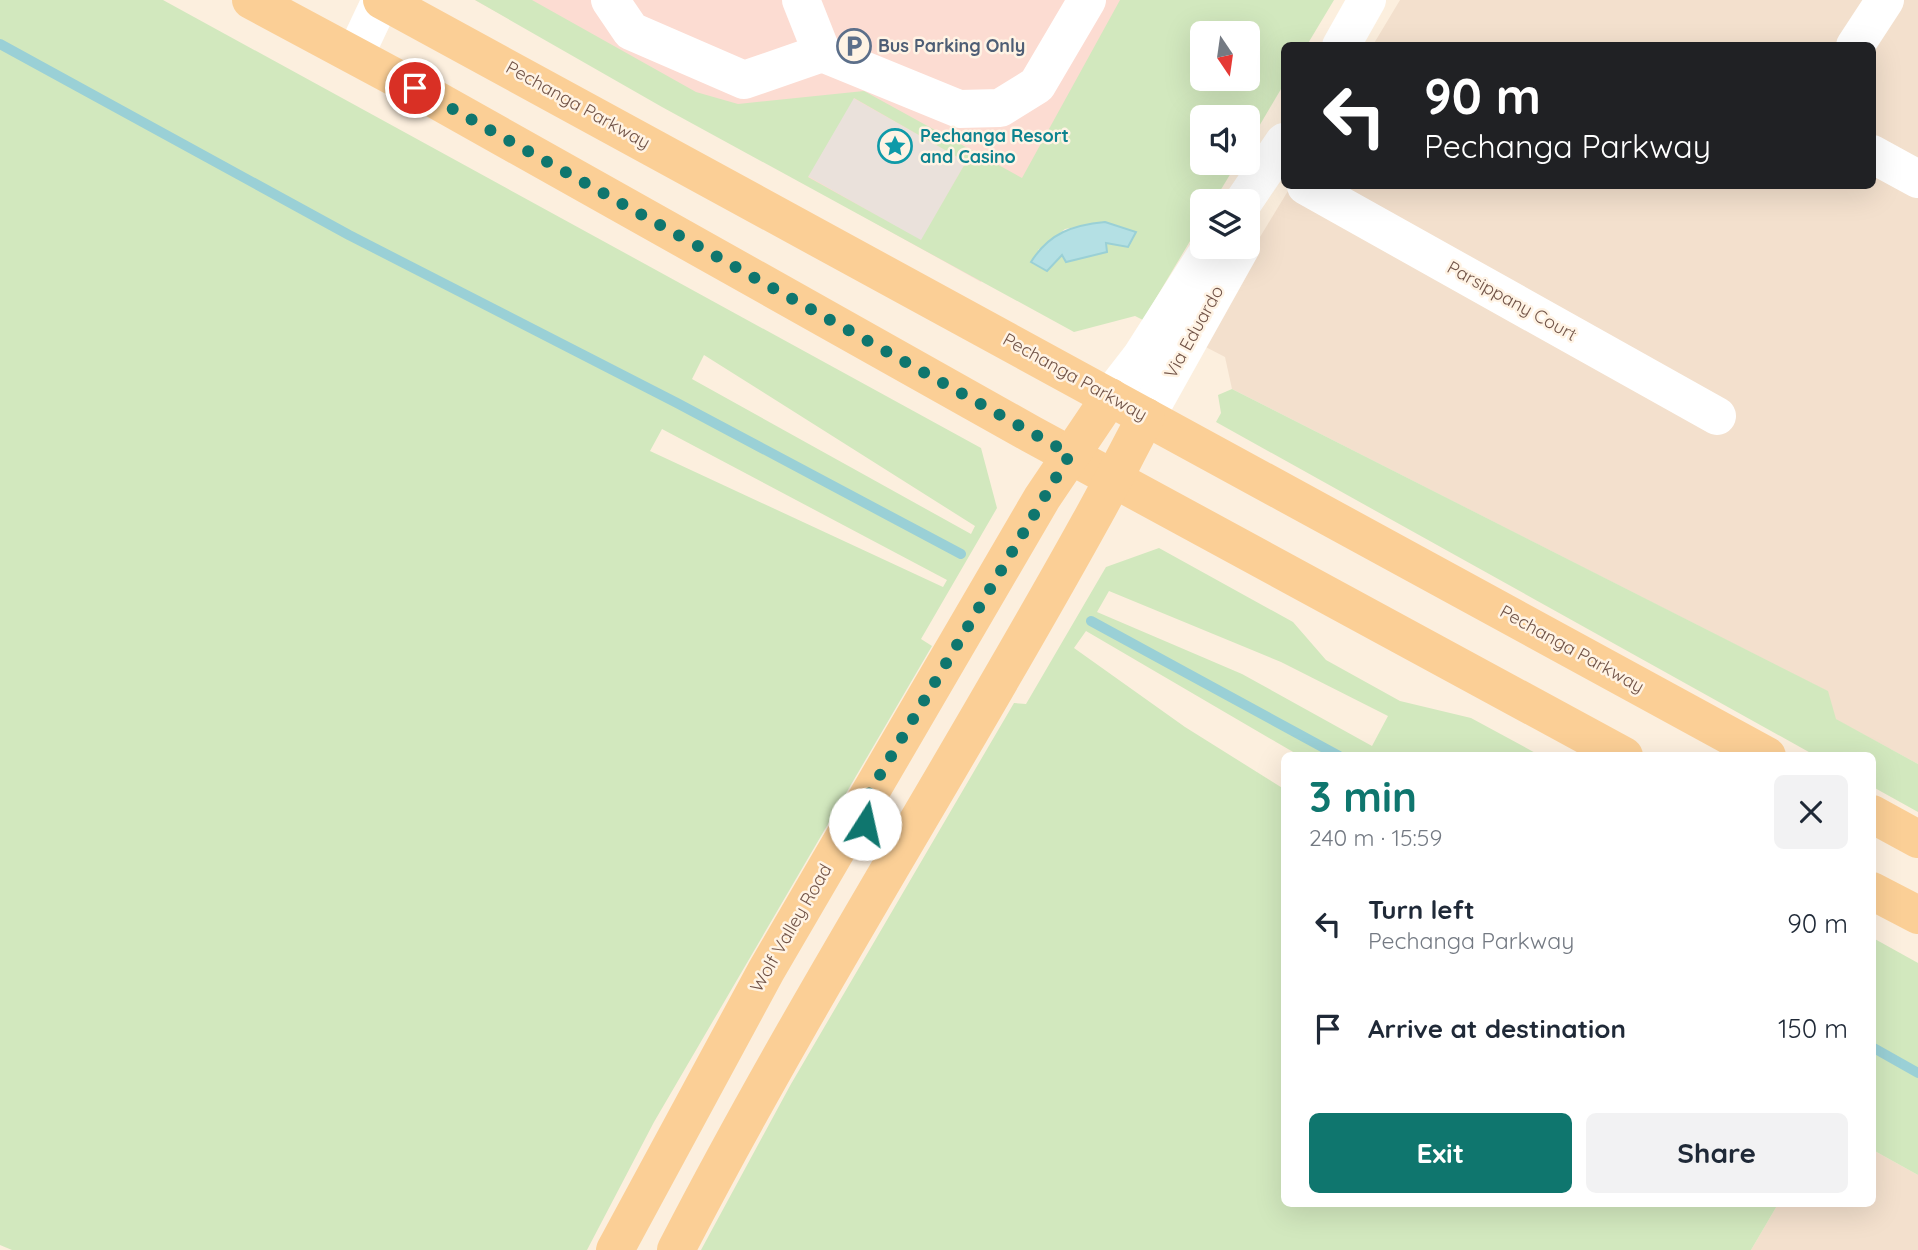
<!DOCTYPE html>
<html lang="en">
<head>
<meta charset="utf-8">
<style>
  :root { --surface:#fff; --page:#f2f2f3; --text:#1f2937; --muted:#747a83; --accent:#0f766e }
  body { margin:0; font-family:Quicksand,sans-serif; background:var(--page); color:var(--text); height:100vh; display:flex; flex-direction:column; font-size:26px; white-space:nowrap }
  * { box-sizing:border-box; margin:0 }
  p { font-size:23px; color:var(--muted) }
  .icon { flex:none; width:38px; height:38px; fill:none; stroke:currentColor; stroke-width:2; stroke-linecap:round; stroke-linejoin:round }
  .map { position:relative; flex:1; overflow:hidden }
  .drawer { position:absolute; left:1281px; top:752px; width:595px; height:455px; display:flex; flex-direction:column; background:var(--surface); border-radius:10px; box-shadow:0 7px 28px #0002 }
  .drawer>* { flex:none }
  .hud { position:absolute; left:1281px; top:42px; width:595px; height:147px; border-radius:10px; box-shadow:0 7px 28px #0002; background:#202124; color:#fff; overflow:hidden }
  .needle { width:46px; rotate:167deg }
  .controls { position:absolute; left:1190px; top:21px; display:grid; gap:14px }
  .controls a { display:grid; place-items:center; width:70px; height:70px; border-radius:10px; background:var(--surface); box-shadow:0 7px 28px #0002; font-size:35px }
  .pin { position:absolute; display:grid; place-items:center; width:60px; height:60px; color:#fff; margin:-30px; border:4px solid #fff; border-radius:50%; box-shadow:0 2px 7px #0007 }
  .me { position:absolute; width:77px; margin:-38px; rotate:10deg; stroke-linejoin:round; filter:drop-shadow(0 0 5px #0008) }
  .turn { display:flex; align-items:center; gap:24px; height:147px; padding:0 28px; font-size:32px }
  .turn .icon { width:91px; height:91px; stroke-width:2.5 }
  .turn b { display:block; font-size:49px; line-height:60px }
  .round { display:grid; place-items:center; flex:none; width:74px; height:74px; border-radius:10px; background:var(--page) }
  .head { display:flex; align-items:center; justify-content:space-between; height:119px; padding:0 28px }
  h1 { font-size:42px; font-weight:700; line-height:52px; color:var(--accent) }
  .button { display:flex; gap:14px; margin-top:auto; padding:14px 28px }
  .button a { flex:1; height:80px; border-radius:10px; background:var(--accent); color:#fff; font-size:28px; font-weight:700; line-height:80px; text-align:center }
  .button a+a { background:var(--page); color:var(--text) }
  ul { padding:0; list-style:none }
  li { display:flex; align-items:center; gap:21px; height:105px; padding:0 28px }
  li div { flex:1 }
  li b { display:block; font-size:26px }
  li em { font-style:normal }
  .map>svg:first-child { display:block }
  .residential { fill:#f3e0cd }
  .commercial { fill:#fcdcd2 }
  .industrial { fill:#eae1db }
  .green { fill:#d2e8be; fill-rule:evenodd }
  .water { fill:#b4e0e4; stroke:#9ad0d6; stroke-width:2 }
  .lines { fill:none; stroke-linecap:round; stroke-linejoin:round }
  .stream { stroke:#9ad0d6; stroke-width:10 }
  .minor { stroke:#fff; stroke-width:38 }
  .major { stroke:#fbcf96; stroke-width:38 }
  .route { stroke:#0f766e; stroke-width:12; stroke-dasharray:0 21.6 }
  .labels { text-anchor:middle; stroke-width:5; stroke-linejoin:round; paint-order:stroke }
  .service-label { font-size:18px; font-weight:bold; fill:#4e5e75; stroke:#fff3e4; text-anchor:start }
  .street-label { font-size:18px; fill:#715347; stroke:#fff3e4 }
  .culture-label { font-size:18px; font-weight:bold; fill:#0d838f; stroke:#fff3e4; text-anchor:start }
</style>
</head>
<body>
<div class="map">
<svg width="1918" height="1250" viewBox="0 0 1918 1250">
  <rect width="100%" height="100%" fill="#fcefde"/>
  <g class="residential">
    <polygon points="1400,0 1918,0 1918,764 1835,719 1827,691 1232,389 1225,357 1196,342 1291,186 1872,186 1872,46 1373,45"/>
    <polygon points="1873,1150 1918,1175 1918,1250 1751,1250 1778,1204 1872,1204"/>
  </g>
  <polygon class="commercial" points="475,0 1136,0 981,282"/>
  <polygon class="industrial" points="853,98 966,162 921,241 808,176"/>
  <g class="green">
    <path d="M0,0H163L981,448L997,508L921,639L932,646L654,1122L587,1250H12L0,1245ZM704,355L975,526L971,534L692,379ZM662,429L947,580L943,587L650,451Z"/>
    <path d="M475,0H532L696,92L738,104L864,91L1022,178L1120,0H1334L1307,45L1284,46V84L1248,145V117H1202V163H1237L1214,201H1202V221L1143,320L1135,316L1074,332L662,107ZM1202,33H1248V79H1202ZM854,98L966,162L921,240L808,177ZM1105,222L1119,243H1105L1107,252L1066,262L1063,255L1050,264L1038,250L1065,229Z"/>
    <polygon points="1232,389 1828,691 1836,719 1918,764 1918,812 1873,787 1872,756 1816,756 1216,422 1221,413 1218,395"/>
    <path d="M1159,548L1293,622L1326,660L1400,701L1471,718L1541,756H1300L1086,631L1074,648L1185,727L1284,789V1204H1778L1751,1250H701L791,1084L1014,703L1026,704L1106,567ZM1109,591L1281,662L1388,716L1372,746L1242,674L1097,612Z"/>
    <polygon points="1873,938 1918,963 1918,1175 1873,1150"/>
  </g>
  <path class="water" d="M1105,222L1136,232L1128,247L1106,243L1107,252L1066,262L1062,255L1047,271L1031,262C1049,233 1073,225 1105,222Z"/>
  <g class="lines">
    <g class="stream">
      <polyline points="0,44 349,235 677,403 961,554"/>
      <polyline points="1091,621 1339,756"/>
      <polyline points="1872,1047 1918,1073"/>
    </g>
    <g class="minor">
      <polyline points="610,0 631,31 744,80 822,53 959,109 1000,108 1037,85 1087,0"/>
      <polyline points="801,0 822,53"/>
      <polyline points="1341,46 1367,0"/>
      <polyline points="1855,46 1885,0"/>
      <polyline points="355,55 381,0"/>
      <polyline points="1872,154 1918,179"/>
      <polyline points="1306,186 1717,416"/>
      <polyline points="1244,201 1284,142"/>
      <polyline points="1110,397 1141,357 1211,247"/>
      <polyline points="1146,417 1241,247"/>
    </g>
    <g class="major">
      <polyline points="251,0 415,88 1031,434 1624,756"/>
      <polyline points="382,0 1767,756"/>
      <polyline points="1872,814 1918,839"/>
      <polyline points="1872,891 1918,915"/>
      <polyline points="615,1250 766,971 1042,498 1110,397"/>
      <path d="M676,1250C804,1002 954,768 1089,524C1109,489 1127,452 1146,417"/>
    </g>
  </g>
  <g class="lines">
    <polyline class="route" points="415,88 1070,454 864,802 865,824"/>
  </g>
  <defs>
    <g id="parking-ring" transform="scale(1.75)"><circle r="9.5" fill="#fff3e4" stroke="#5c6f8a" stroke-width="1.5"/><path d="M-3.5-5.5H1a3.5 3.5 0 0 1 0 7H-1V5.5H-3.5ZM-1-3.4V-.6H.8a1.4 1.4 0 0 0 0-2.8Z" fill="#5c6f8a"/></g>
    <g id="sight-ring" transform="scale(1.75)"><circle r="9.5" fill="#fff3e4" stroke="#0f9aa8" stroke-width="1.5"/><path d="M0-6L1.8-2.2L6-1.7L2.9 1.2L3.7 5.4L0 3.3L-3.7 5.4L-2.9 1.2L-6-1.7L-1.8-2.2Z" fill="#0f9aa8"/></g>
  </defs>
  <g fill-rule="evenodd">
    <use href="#parking-ring" x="854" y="46"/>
    <use href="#sight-ring" x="895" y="146"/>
  </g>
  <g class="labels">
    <g class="service-label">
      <text x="878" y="52">Bus Parking Only</text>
    </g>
    <g class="street-label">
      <text transform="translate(578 105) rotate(29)" y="6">Pechanga Parkway</text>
      <text transform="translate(1512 301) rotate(29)" y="6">Parsippany Court</text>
      <text transform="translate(1194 332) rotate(-61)" y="6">Via Eduardo</text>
      <text transform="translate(1075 377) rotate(29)" y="6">Pechanga Parkway</text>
      <text transform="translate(1572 649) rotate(29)" y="6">Pechanga Parkway</text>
      <text transform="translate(791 928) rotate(-60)" y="6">Wolf Valley Road</text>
    </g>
    <g class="culture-label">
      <text x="920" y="142">Pechanga Resort<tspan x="920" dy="21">and Casino</tspan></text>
    </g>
  </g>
</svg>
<div class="controls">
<a><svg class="needle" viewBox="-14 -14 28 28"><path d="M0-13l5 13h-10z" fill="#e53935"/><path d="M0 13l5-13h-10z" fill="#747a83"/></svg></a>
<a><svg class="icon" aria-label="sound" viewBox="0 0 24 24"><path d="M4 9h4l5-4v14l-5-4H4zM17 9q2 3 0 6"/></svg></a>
<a><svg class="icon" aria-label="layers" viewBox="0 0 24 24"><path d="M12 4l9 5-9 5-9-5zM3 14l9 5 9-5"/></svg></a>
</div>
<div class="pin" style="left:415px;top:88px;background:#d93025"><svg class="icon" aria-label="arrive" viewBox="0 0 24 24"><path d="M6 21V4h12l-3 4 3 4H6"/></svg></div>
<svg class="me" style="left:865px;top:824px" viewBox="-20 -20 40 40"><circle r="19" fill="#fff"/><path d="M0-13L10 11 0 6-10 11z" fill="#0f766e"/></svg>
<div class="hud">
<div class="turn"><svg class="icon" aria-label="left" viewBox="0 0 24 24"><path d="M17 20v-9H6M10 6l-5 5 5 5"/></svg><div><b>90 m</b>Pechanga Parkway</div></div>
</div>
<section class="drawer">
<div class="head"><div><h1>3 min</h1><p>240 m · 15:59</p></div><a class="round"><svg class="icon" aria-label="close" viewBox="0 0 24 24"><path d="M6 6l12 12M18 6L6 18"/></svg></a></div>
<ul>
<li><svg class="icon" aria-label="left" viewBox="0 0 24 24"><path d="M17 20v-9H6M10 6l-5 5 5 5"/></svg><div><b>Turn left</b><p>Pechanga Parkway</p></div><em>90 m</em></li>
<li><svg class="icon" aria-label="arrive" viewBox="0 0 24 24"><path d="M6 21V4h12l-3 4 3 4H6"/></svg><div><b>Arrive at destination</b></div><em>150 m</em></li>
</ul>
<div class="button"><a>Exit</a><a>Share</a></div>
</section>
</div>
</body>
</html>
